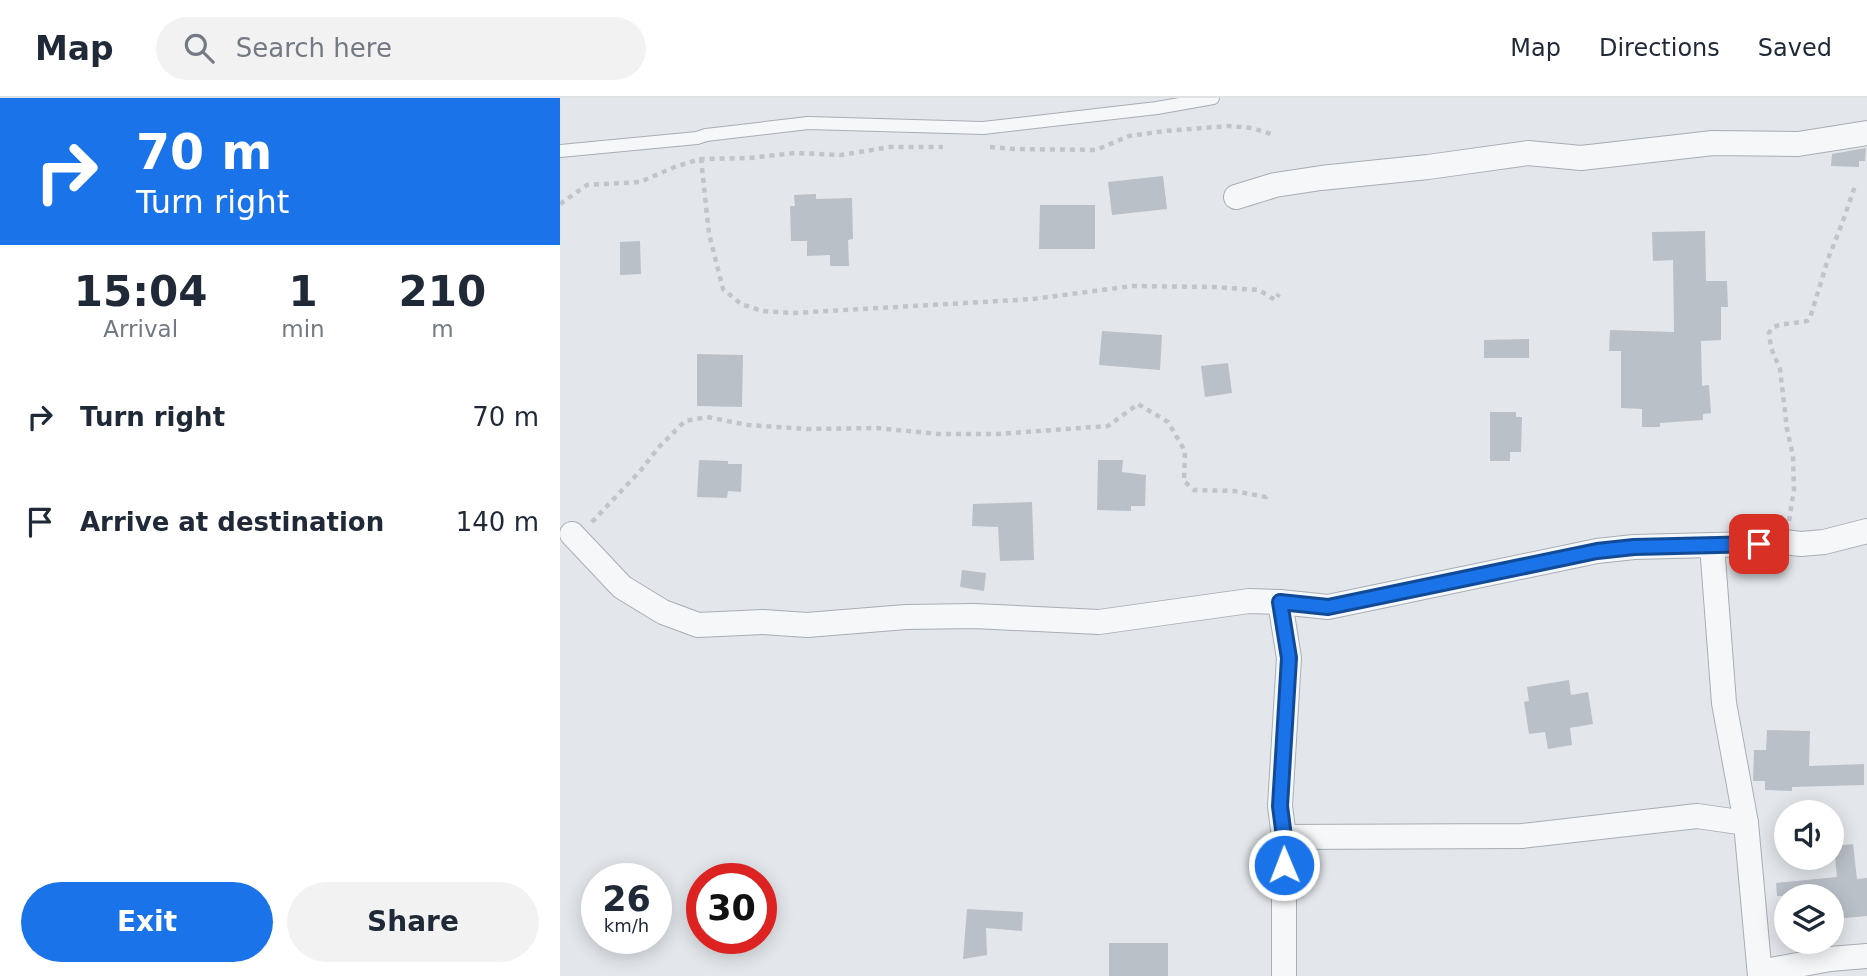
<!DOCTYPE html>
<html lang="en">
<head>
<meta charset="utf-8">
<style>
  :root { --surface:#fff; --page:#f2f2f3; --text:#1f2937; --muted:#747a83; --line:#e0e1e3; --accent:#1a73e8 }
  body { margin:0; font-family:"DejaVu Sans",sans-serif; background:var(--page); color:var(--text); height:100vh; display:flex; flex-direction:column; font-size:26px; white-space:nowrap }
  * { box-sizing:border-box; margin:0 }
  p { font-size:23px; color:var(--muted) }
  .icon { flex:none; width:38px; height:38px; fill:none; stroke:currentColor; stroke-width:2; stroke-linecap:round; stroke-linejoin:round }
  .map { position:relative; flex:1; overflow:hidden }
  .side { display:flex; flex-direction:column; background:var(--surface); width:560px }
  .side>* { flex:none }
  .top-card { background:#1a73e8; color:#fff; overflow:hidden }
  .tools { position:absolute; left:1214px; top:702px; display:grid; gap:14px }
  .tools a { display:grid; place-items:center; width:70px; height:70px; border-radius:50%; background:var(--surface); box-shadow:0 4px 18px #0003; font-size:35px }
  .speed { position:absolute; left:21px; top:765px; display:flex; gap:14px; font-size:35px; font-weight:700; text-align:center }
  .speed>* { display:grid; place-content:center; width:91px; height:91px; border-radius:50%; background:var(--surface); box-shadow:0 4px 18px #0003; line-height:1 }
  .speed small { font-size:18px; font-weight:400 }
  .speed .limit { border:10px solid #d22; background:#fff; color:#111 }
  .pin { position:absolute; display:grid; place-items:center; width:60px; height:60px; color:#fff; margin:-30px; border-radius:14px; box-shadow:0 4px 10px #0006 }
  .me { position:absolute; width:77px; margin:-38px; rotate:359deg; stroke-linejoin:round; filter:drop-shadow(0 0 5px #0008) }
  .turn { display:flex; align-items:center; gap:24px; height:147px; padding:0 21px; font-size:32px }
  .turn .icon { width:91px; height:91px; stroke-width:2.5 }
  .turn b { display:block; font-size:49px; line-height:60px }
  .eta { display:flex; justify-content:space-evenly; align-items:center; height:119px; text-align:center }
  .eta b { font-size:42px; font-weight:700; line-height:49px }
  .action { display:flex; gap:14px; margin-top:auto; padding:14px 21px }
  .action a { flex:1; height:80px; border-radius:42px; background:var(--accent); color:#fff; font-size:28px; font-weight:700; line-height:80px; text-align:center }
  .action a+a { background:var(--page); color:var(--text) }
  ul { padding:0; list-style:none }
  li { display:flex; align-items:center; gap:21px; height:105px; padding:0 21px }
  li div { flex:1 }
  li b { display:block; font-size:26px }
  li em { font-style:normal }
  header { display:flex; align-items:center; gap:42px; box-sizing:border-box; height:98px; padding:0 35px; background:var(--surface); border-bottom:2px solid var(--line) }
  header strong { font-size:33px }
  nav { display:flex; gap:38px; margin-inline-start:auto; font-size:24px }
  .search { width:490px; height:63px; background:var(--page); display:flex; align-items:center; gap:18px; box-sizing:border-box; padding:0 24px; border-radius:38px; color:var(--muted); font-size:26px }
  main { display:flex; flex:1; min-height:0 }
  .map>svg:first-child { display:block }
  .building { fill:#bac0c8 }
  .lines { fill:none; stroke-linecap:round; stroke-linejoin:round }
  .lane-casing { stroke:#a8aeb5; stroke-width:14 }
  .street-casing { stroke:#a8aeb5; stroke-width:26 }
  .path { stroke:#c0c5ca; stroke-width:4.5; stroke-dasharray:5 5; stroke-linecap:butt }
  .lane { stroke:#f5f7f9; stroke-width:12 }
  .street { stroke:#f5f7f9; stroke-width:24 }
  .route-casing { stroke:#114b97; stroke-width:18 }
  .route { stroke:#1a73e8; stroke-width:12 }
</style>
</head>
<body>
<header>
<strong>Map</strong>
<div class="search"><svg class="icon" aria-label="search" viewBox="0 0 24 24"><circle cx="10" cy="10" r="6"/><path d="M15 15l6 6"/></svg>Search here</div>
<nav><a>Map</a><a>Directions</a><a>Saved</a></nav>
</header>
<main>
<section class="side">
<div class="top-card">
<div class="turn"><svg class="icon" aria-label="right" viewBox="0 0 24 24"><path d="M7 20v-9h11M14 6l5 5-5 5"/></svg><div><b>70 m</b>Turn right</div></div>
</div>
<div class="eta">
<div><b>15:04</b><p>Arrival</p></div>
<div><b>1</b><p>min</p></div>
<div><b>210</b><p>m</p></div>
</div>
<ul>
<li><svg class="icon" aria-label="right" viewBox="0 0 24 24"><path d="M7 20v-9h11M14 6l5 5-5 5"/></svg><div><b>Turn right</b></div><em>70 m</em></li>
<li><svg class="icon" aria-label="arrive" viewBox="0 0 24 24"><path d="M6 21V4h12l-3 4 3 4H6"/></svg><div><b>Arrive at destination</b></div><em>140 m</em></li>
</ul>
<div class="action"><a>Exit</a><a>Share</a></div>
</section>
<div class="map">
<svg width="1307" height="878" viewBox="0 0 1307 878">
  <rect width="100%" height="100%" fill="#e3e7eb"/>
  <g class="building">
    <polygon points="1306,50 1305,63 1299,63 1299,69 1271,68 1272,56"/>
    <polygon points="603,78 607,111 552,117 548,84"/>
    <polygon points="256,96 256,101 292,100 293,141 288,142 289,168 270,168 270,157 247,158 247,143 231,143 230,108 235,108 234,97"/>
    <polygon points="480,107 535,107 535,151 479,151"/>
    <polygon points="1145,133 1146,183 1167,183 1168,209 1161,209 1161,242 1141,243 1142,288 1149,287 1151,315 1143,316 1143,322 1100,325 1100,329 1082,329 1082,311 1061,310 1061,253 1049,253 1050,232 1114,234 1113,162 1093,163 1092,134"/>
    <polygon points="80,143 81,176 60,177 60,144"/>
    <polygon points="542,233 602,237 600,272 539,267"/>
    <polygon points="969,241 969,260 924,260 924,242"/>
    <polygon points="137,256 183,257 182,309 137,308"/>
    <polygon points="668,265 672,295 645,299 641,268"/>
    <polygon points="930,314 956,314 956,319 962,319 961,354 950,354 950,363 930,363"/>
    <polygon points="139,362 168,363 168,366 182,366 181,394 168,393 167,400 137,399"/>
    <polygon points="538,362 563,362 562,374 586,377 585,408 571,408 571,413 537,412"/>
    <polygon points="472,404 474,462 440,463 438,429 412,428 413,406"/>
    <polygon points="402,472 426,475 424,493 400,489"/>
    <polygon points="1009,582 1011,597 1028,594 1033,626 1010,630 1012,647 988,651 985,634 969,636 964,604 969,603 967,589"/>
    <polygon points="1207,632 1250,633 1249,668 1304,666 1304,687 1232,689 1232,693 1205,692 1205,683 1193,683 1194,652 1206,652"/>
    <polygon points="1293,746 1297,781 1307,780 1307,818 1273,821 1272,798 1217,798 1216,785 1277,779 1274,748"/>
    <polygon points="407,811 463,814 462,833 426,830 427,857 403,861"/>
    <rect x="549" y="845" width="59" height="33"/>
  </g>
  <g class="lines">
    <g class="lane-casing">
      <polyline id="lane" points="0,53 137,40 146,37 248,25 423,30 597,10 653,0"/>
    </g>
    <g class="street-casing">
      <g id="street">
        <polyline points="676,99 715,87 761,80 868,69 968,55 1021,60 1153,45 1238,46 1307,35"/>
        <polyline points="12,436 62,489 103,514 138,527 203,524 247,527 346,519 414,518 539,524 689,503 720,504 768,509 1037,453 1074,449 1152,447"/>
        <polyline points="720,504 729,560 720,708 724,739 724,878"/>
        <polyline points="724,739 962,738 1137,718 1186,725"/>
        <polyline points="1200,874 1270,861 1307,858"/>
        <polyline points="1200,878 1186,725 1164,605 1152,447 1199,446 1214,443 1241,446 1264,444 1307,433"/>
      </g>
    </g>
    <g class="path">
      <polyline points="430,49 454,51 536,52 569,38 605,33 668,28 692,30 711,36"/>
      <polyline points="141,60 149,136 163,191 181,206 202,213 234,215 473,201 572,188 653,189 699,192 715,202 719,196"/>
      <polyline points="0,106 27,87 80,84 117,68 141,61 189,60 235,55 281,57 330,49 383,49"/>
      <polyline points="1229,423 1234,392 1233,358 1227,331 1220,271 1211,250 1209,235 1212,230 1219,227 1247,223 1250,220 1268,161 1283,123 1295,88"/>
      <polyline points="32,424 81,372 99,349 125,323 147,319 188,327 247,331 317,330 378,336 438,336 548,328 578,306 608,324 625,353 624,383 634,392 674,393 706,399 707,397"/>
    </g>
    <use href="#lane" class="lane"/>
    <use href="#street" class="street"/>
  </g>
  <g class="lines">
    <g class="route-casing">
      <polyline id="route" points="724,767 724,739 720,708 729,560 720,504 768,509 1037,453 1074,449 1199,446"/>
    </g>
    <use href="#route" class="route"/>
  </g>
</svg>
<div class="tools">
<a><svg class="icon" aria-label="sound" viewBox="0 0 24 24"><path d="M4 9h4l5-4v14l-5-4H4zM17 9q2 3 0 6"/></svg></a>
<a><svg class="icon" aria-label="layers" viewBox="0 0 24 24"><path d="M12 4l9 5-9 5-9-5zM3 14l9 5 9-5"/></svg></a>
</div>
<div class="speed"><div>26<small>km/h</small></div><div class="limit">30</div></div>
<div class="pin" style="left:1199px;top:446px;background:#d93025"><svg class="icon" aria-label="arrive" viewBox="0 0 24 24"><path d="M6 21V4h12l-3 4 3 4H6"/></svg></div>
<svg class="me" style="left:724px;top:767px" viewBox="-20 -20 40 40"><circle r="17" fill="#1a73e8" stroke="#fff" stroke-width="3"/><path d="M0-11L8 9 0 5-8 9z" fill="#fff"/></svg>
</div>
</main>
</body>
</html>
